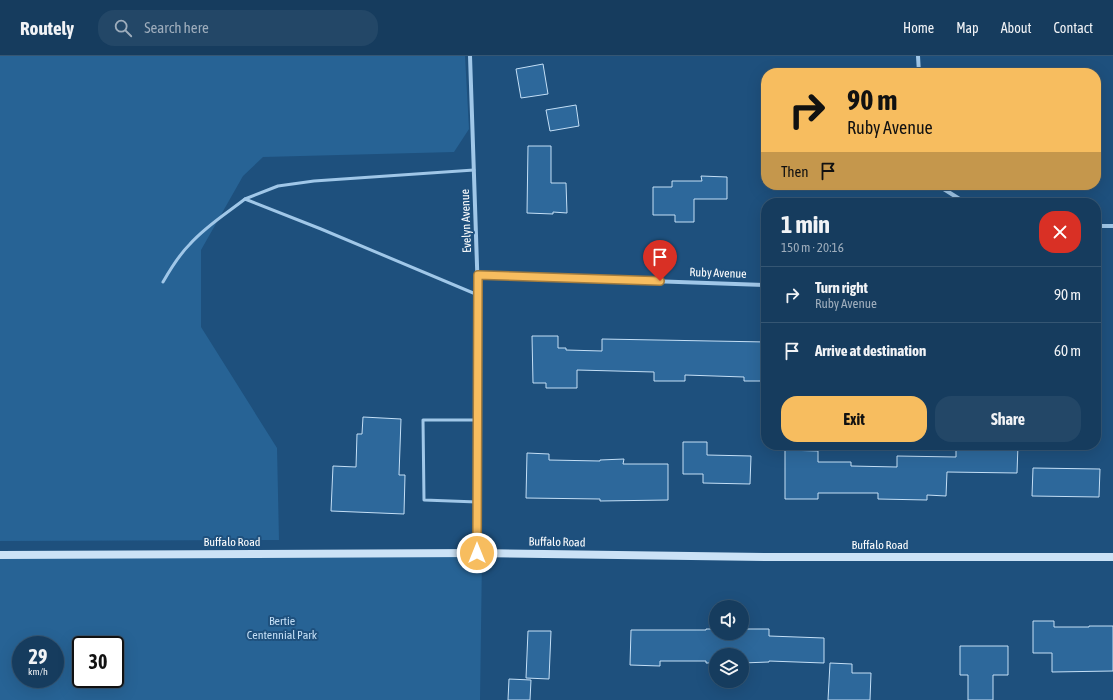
<!DOCTYPE html>
<html lang="en">
<head>
<meta charset="utf-8">
<style>
  :root { --surface:#163c5e; --page:#234767; --text:#f1f3f6; --muted:#9eadbc; --line:#355673; --accent:#f7bd5f }
  body { margin:0; font-family:"Asap Condensed",sans-serif; background:var(--page); color:var(--text); height:100vh; display:flex; flex-direction:column; font-size:15px; white-space:nowrap }
  * { box-sizing:border-box; margin:0 }
  p { font-size:13px; color:var(--muted) }
  .icon { flex:none; width:22px; height:22px; fill:none; stroke:currentColor; stroke-width:2; stroke-linecap:round; stroke-linejoin:round }
  .map { position:relative; flex:1; overflow:hidden }
  .details { position:absolute; left:761px; top:142px; width:340px; height:252px; display:flex; flex-direction:column; background:var(--surface); border-radius:16px; box-shadow:0 4px 16px #0002,0 0 0 1px var(--line) }
  .details>* { flex:none }
  .hud { position:absolute; left:761px; top:12px; width:340px; height:122px; border-radius:16px; box-shadow:0 4px 16px #0002,0 0 0 1px var(--line); background:#f7bd5f; color:#111; overflow:hidden }
  .buttons { position:absolute; left:709px; top:544px; display:grid; gap:8px }
  .buttons a { display:grid; place-items:center; width:40px; height:40px; border-radius:50%; background:var(--surface); box-shadow:0 4px 16px #0002,0 0 0 1px var(--line); font-size:20px }
  .speed { position:absolute; left:12px; top:580px; display:flex; gap:8px; font-size:20px; font-weight:700; text-align:center }
  .speed>* { display:grid; place-content:center; width:52px; height:52px; border-radius:50%; background:var(--surface); box-shadow:0 4px 16px #0002,0 0 0 1px var(--line); line-height:1 }
  .speed small { font-size:10px; font-weight:400 }
  .speed .limit { border:2px solid #111; border-radius:6px; background:#fff; color:#111 }
  .pin { position:absolute; display:grid; place-items:center; width:34px; height:34px; color:#fff; margin:-41px -17px; border-radius:50% 50% 50% 0; rotate:-45deg; box-shadow:0 0 4px #0007 }
  .pin .icon { rotate:45deg }
  .me { position:absolute; width:44px; margin:-22px; rotate:0deg; stroke-linejoin:round; filter:drop-shadow(0 0 3px #0008) }
  .turn { display:flex; align-items:center; gap:14px; height:84px; padding:0 20px; font-size:18px }
  .turn .icon { width:52px; height:52px; stroke-width:2.5 }
  .turn b { display:block; font-size:28px; line-height:34px }
  .then { display:flex; align-items:center; height:38px; padding:0 20px; background:#0003; gap:8px; font-size:15px }
  .round { display:grid; place-items:center; flex:none; width:42px; height:42px; border-radius:16px; background:var(--page) }
  .overview { display:flex; align-items:center; justify-content:space-between; height:68px; padding:0 20px }
  h1 { font-size:24px; font-weight:700; line-height:30px }
  .action { display:flex; gap:8px; margin-top:auto; padding:8px 20px }
  .action a { flex:1; height:46px; border-radius:16px; background:var(--accent); color:#111; font-size:16px; font-weight:700; line-height:46px; text-align:center }
  .action a+a { background:var(--page); color:var(--text) }
  ul { padding:0; list-style:none }
  li { display:flex; align-items:center; gap:12px; height:56px; padding:0 20px; border-top:1px solid var(--line) }
  li div { flex:1 }
  li b { display:block; font-size:15px }
  li em { font-style:normal }
  header { display:flex; align-items:center; gap:24px; box-sizing:border-box; height:56px; padding:0 20px; background:var(--surface); border-bottom:1px solid var(--line) }
  header strong { font-size:19px }
  nav { display:flex; gap:22px; margin-inline-start:auto; font-size:14px }
  .search { width:280px; height:36px; background:var(--page); display:flex; align-items:center; gap:10px; box-sizing:border-box; padding:0 14px; border-radius:16px; color:var(--muted); font-size:15px }
  .map>svg:first-child { display:block }
  .green { fill:#276395; fill-rule:evenodd }
  .building { fill:#2d689b; stroke:#c4dff6 }
  .lines { fill:none; stroke-linecap:round; stroke-linejoin:round }
  .lane { stroke:#a0c7e8; stroke-width:3 }
  .street { stroke:#a0c7e8; stroke-width:4 }
  .secondary { stroke:#cbe2f6; stroke-width:8 }
  .route-casing { stroke:#a17b3e; stroke-width:10 }
  .route { stroke:#f7bd5f; stroke-width:7 }
  .labels { text-anchor:middle; stroke-width:4; stroke-linejoin:round; paint-order:stroke }
  .street-label { font-size:12px; fill:#fff; stroke:#1e507d }
  .park-label { font-size:12px; fill:#c4dff6; stroke:#1e507d }
</style>
</head>
<body>
<header>
<strong>Routely</strong>
<div class="search"><svg class="icon" aria-label="search" viewBox="0 0 24 24"><circle cx="10" cy="10" r="6"/><path d="M15 15l6 6"/></svg>Search here</div>
<nav><a>Home</a><a>Map</a><a>About</a><a>Contact</a></nav>
</header>
<div class="map">
<svg width="1113" height="644" viewBox="0 0 1113 644">
  <rect width="100%" height="100%" fill="#1e507d"/>
  <g class="green">
    <polygon points="0,0 465,0 469,73 454,96 263,101 243,120 201,194 201,271 277,392 279,484 0,485"/>
    <path d="M0,499L482,501L480,644H0ZM21,589H55V623H21ZM81,589H115V623H81Z"/>
  </g>
  <g class="building">
    <polygon points="543,8 548,38 521,42 516,13"/>
    <polygon points="576,49 579,70 550,75 546,54"/>
    <polygon points="528,90 551,90 551,127 566,127 567,157 553,156 553,158 527,157"/>
    <polygon points="701,120 727,121 727,143 694,143 694,166 675,166 675,159 653,159 653,131 672,131 672,125 702,125"/>
    <polygon points="532,280 558,280 558,292 566,292 566,294 602,295 602,283 766,286 766,325 744,325 744,321 685,319 685,325 654,325 654,316 577,314 577,332 546,332 546,327 533,327"/>
    <polygon points="363,361 401,363 399,419 405,419 404,458 331,455 333,410 356,411 357,378 362,378"/>
    <polygon points="683,386 707,386 707,399 751,400 750,428 703,427 703,418 683,418"/>
    <polygon points="956,389 1018,389 1017,417 947,416 946,440 927,439 927,444 878,443 878,437 818,437 818,443 785,443 785,394 818,395 818,406 851,406 851,410 897,411 897,400 956,401"/>
    <polygon points="527,397 549,398 549,404 600,405 600,404 624,403 623,408 668,408 668,444 600,445 600,443 526,442"/>
    <polygon points="1033,412 1100,413 1099,441 1032,440"/>
    <polygon points="1033,565 1054,565 1054,571 1089,571 1089,570 1113,570 1113,615 1052,616 1052,597 1033,597"/>
    <polygon points="706,573 716,573 716,577 742,577 742,573 769,573 769,580 824,582 824,607 769,605 769,606 742,607 742,599 716,599 716,607 706,607 706,605 660,605 660,610 630,609 631,574 706,574"/>
    <polygon points="528,575 551,575 549,623 526,622"/>
    <polygon points="960,590 1008,590 1008,619 993,619 993,644 968,644 968,619 960,619"/>
    <polygon points="830,607 852,608 852,617 871,617 870,644 828,644"/>
    <polygon points="509,623 531,624 530,644 508,644"/>
  </g>
  <g class="lines">
    <g class="lane">
      <polyline points="245,143 278,130 314,125 474,114"/>
      <path d="M163,226C171,212 179,199 190,188C206,170 227,157 245,143L321,173L478,239"/>
      <polyline points="477,446 424,444 423,364 477,364"/>
    </g>
    <g class="street">
      <polyline points="470,0 478,239 477,497"/>
      <polyline points="918,0 919,17"/>
      <polyline points="940,129 942,132 966,147"/>
      <polyline points="1096,170 1113,170"/>
      <polyline points="477,219 766,229"/>
    </g>
    <polyline class="secondary" points="0,499 477,497 768,501 1113,501"/>
  </g>
  <g class="lines">
    <g class="route-casing">
      <polyline id="route" points="477,497 478,219 660,225"/>
    </g>
    <use href="#route" class="route"/>
  </g>
  <g class="labels">
    <g class="street-label">
      <text transform="translate(466 165) rotate(-92)" y="4">Evelyn Avenue</text>
      <text transform="translate(718 217) rotate(2)" y="4">Ruby Avenue</text>
      <text x="232" y="490">Buffalo Road</text>
      <text transform="translate(557 486) rotate(1)" y="4">Buffalo Road</text>
      <text x="880" y="493">Buffalo Road</text>
    </g>
    <g class="park-label">
      <text x="282" y="569">Bertie<tspan x="282" dy="14">Centennial Park</tspan></text>
    </g>
  </g>
</svg>
<div class="buttons">
<a><svg class="icon" aria-label="sound" viewBox="0 0 24 24"><path d="M4 9h4l5-4v14l-5-4H4zM17 9q2 3 0 6"/></svg></a>
<a><svg class="icon" aria-label="layers" viewBox="0 0 24 24"><path d="M12 4l9 5-9 5-9-5zM3 14l9 5 9-5"/></svg></a>
</div>
<div class="speed"><div>29<small>km/h</small></div><div class="limit">30</div></div>
<div class="pin" style="left:660px;top:225px;background:#d93025"><svg class="icon" aria-label="arrive" viewBox="0 0 24 24"><path d="M6 21V4h12l-3 4 3 4H6"/></svg></div>
<svg class="me" style="left:477px;top:497px" viewBox="-20 -20 40 40"><circle r="17" fill="#f7bd5f" stroke="#fff" stroke-width="3"/><path d="M0-11L8 9 0 5-8 9z" fill="#fff"/></svg>
<div class="hud">
<div class="turn"><svg class="icon" aria-label="right" viewBox="0 0 24 24"><path d="M7 20v-9h11M14 6l5 5-5 5"/></svg><div><b>90 m</b>Ruby Avenue</div></div>
<div class="then">Then<svg class="icon" aria-label="arrive" viewBox="0 0 24 24"><path d="M6 21V4h12l-3 4 3 4H6"/></svg></div>
</div>
<section class="details">
<div class="overview"><div><h1>1 min</h1><p>150 m · 20:16</p></div><a class="round" style="background:#d93025;color:#fff"><svg class="icon" aria-label="close" viewBox="0 0 24 24"><path d="M6 6l12 12M18 6L6 18"/></svg></a></div>
<ul>
<li><svg class="icon" aria-label="right" viewBox="0 0 24 24"><path d="M7 20v-9h11M14 6l5 5-5 5"/></svg><div><b>Turn right</b><p>Ruby Avenue</p></div><em>90 m</em></li>
<li><svg class="icon" aria-label="arrive" viewBox="0 0 24 24"><path d="M6 21V4h12l-3 4 3 4H6"/></svg><div><b>Arrive at destination</b></div><em>60 m</em></li>
</ul>
<div class="action"><a>Exit</a><a>Share</a></div>
</section>
</div>
</body>
</html>
